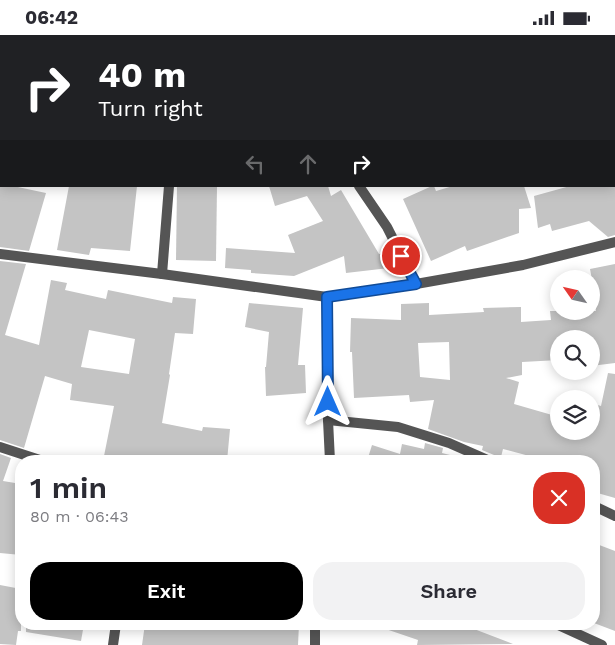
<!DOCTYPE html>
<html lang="en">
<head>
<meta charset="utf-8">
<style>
  :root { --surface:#fff; --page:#f2f2f3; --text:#2b2b33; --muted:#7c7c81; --accent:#000 }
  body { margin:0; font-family:"Work Sans",sans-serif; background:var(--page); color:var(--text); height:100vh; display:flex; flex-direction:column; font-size:19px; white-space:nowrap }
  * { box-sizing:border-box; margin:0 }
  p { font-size:16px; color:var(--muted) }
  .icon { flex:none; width:28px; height:28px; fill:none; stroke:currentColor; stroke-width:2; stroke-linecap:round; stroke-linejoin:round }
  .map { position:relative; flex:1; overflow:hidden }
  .panel { position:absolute; left:15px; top:420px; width:585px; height:175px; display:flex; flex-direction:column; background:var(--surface); border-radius:20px; box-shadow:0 2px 12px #0003 }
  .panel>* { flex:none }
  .top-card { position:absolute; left:0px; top:0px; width:615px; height:152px; box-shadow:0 2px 12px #0003; background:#202124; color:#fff; overflow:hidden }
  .needle { width:32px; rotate:304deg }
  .controls { position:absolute; left:550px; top:235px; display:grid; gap:10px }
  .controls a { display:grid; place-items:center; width:50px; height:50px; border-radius:50%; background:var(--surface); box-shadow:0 2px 12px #0003; font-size:25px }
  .pin { position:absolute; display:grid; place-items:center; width:42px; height:42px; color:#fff; margin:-21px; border:2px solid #fff; border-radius:50%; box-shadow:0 1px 5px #0007 }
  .me { position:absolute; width:55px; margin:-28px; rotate:0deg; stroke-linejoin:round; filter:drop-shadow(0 0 4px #0008) }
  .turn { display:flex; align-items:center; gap:18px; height:105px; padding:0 15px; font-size:22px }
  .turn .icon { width:65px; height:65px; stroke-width:2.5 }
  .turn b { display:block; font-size:35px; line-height:42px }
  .lanes { display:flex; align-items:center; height:48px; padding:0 15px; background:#0003; justify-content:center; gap:25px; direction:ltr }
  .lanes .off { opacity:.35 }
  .round { display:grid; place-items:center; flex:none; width:52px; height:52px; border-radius:20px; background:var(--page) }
  .headline { display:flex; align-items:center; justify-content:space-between; height:85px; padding:0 15px }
  h1 { font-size:30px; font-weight:600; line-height:38px }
  .cta { display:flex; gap:10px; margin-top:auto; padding:10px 15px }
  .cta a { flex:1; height:58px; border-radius:20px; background:var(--accent); color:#fff; font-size:20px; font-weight:600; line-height:58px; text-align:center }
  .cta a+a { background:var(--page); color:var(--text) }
  .status { display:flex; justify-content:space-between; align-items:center; height:35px; padding:0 25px; background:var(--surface); direction:ltr }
  .status svg { height:14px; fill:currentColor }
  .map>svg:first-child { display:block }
  .building { fill:#c4c4c4; fill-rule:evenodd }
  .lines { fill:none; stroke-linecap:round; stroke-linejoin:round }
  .street { stroke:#555; stroke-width:10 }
  .secondary { stroke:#222; stroke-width:10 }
  .route-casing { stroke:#114b97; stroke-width:12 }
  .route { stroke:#1a73e8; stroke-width:9 }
</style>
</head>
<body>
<div class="status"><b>06:42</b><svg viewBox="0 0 49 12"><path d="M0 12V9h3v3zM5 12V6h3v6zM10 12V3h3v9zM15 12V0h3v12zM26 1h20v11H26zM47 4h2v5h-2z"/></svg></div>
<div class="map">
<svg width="615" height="610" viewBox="0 0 615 610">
  <rect width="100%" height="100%" fill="#fff"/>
  <g class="building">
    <polygon points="0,149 1,151 13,151 46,158 29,216 0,212"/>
    <polygon points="69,151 137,151 130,216 91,213 89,220 57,215"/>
    <polygon points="177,151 217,151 216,226 176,225"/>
    <polygon points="269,151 328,151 331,161 341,155 379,219 388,218 389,233 346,238 344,221 294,241 251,238 251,235 225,233 226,213 295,218 288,200 323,186 307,161 275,171"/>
    <polygon points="432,151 434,151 436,156 453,151 524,151 531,173 519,174 519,198 467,216 465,211 431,226 403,164"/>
    <polygon points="570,151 615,151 615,200 608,202 589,186 552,196 550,189 538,193 534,161"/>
    <path d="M0,226L26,229L5,300L39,310L51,245L67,248L65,255L106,264L108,255L172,268L173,262L196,264L193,299L175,298L169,339L170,340L162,388L202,396L203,392L230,394L227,426H103L114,371L70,365L72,349L45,341L24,413L0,405ZM89,295L135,304L129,339L81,332Z"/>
    <path d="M615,229V328L591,331V304H559V325L522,327V340L506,343L519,347L514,369L559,382V396H591V368L601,371L608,338L615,339V463L594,457V426H548L503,414L501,422L494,420L482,415L483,411L464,407L428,394L434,365L410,367L409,360L354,363L352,317H350L351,283L401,285V269L429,268V280L484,277L483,273L521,272V287L551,285L550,276H596L595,271H597L590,234ZM449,307L450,345L420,342L418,308Z"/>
    <polygon points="249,268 303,273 298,330 305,330 306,358 266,361 265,332 266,332 269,297 245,292"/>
    <polygon points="425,408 443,413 442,418 450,420 449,426 367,426 372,410 400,419 402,409 424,414"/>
    <polygon points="0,419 11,423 3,446 21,449 21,520 0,518"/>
    <polygon points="594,508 615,516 615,596 594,588"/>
    <polygon points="0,550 21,554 21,596 18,596 16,610 0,609"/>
    <polygon points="26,589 84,589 81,606 26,597"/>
    <polygon points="145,589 299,589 298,610 142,610"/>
    <polygon points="378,589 461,589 513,609 417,610 418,605 377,591"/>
  </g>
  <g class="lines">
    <g class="street">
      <polyline points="253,0 254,1"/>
      <polyline points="186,1 186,0"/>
      <polyline points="359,151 387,192 416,249"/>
      <polyline points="0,219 162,239 327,262 416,249 523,230 615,207"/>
      <polyline points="162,239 169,151"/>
      <polyline points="327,262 328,385 330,426"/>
      <polyline points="328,385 398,392 449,408 490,426"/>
      <polyline points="0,412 43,426"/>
      <polyline points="594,471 615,481"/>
      <polyline points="556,589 602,610"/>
      <polyline points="113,610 116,589"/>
      <polyline points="315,610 315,589"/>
    </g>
    <polyline class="secondary" points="610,0 611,1"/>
  </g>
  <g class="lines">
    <g class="route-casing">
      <polyline id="route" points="328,367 327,262 416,249 401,221"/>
    </g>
    <use href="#route" class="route"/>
  </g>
</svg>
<div class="controls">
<a><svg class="needle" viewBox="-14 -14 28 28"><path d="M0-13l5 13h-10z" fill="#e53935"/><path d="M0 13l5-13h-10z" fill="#7c7c81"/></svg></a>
<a><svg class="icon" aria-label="search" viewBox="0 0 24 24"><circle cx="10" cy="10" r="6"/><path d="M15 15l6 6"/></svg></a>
<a><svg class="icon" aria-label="layers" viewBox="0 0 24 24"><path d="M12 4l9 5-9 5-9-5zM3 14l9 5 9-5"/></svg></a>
</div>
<div class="pin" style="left:401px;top:221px;background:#d93025"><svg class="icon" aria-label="arrive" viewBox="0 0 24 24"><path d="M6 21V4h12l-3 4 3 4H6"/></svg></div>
<svg class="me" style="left:328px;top:367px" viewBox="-20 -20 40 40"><path d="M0-17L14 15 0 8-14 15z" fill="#1a73e8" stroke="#fff" stroke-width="4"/></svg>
<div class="top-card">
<div class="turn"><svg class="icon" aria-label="right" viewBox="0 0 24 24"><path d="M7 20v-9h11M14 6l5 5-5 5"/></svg><div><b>40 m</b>Turn right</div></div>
<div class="lanes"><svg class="icon off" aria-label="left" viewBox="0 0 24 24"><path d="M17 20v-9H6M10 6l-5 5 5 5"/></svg><svg class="icon off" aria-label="ahead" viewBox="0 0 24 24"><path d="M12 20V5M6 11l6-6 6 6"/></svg><svg class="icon" aria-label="right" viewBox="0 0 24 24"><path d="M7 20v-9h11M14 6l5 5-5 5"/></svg></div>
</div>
<section class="panel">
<div class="headline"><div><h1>1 min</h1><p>80 m · 06:43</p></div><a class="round" style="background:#d93025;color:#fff"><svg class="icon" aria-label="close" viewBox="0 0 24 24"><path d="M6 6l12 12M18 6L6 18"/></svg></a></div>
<div class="cta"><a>Exit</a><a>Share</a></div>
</section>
</div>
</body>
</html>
